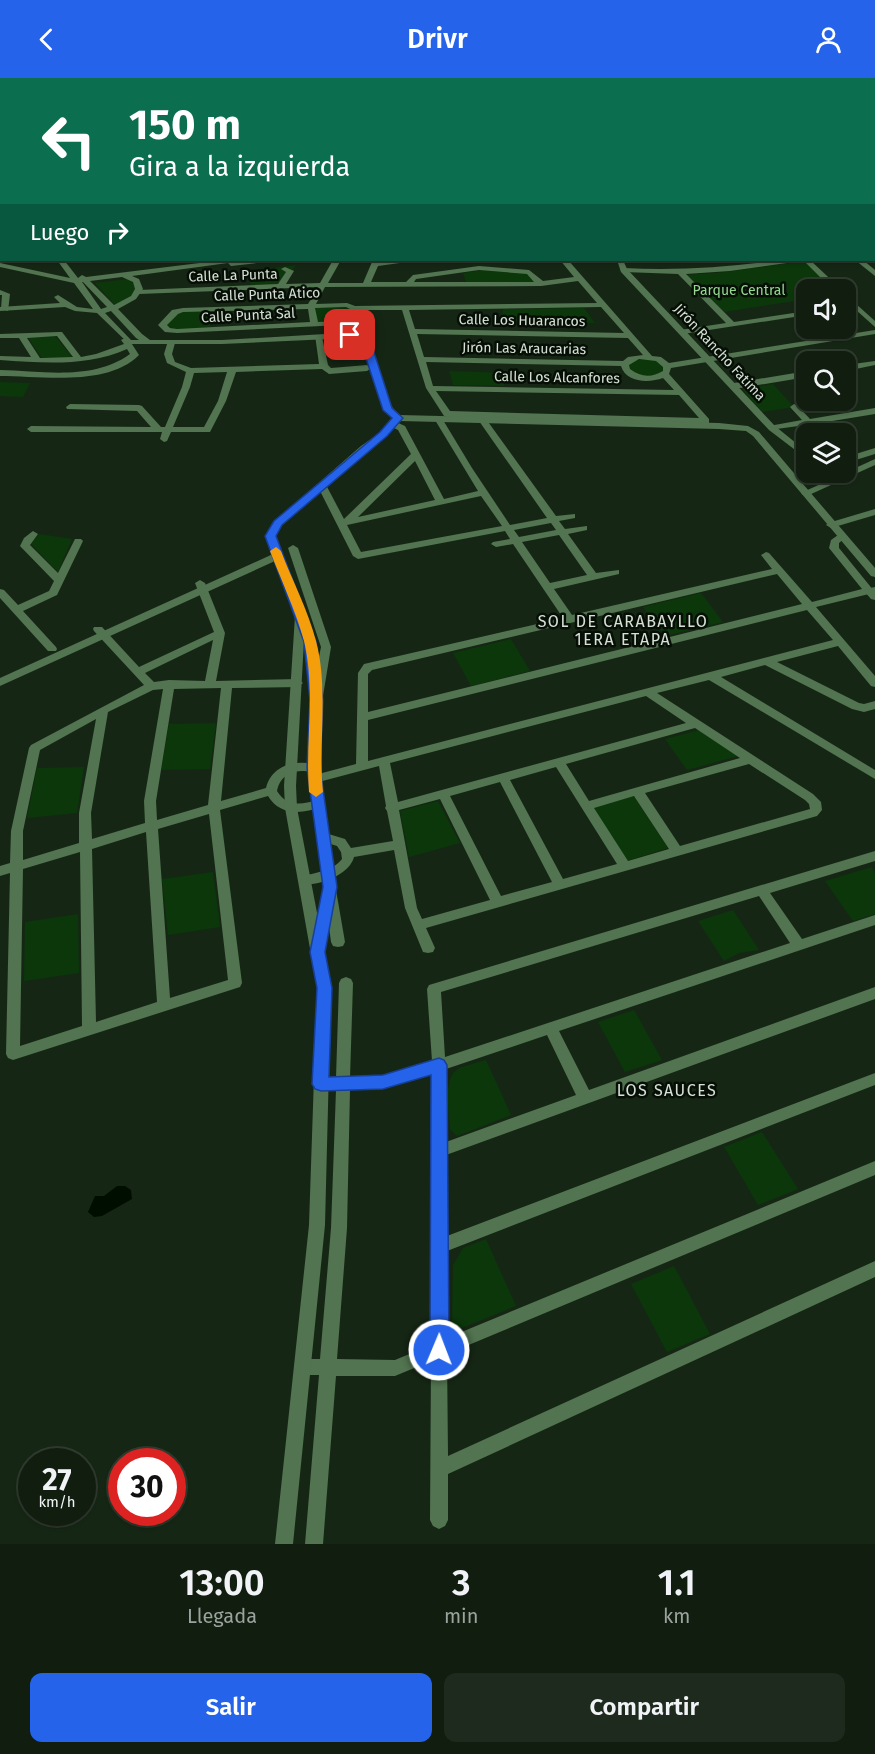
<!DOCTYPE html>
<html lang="es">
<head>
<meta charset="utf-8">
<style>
  :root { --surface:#101d0f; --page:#1e2a1d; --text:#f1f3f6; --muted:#9ca29e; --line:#303b2f; --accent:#2563eb }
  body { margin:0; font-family:"Fira Sans",sans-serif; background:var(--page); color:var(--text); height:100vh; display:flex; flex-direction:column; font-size:22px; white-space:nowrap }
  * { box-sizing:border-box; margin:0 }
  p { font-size:20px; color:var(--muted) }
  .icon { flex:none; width:33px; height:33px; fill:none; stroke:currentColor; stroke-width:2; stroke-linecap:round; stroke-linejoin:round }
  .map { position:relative; height:1466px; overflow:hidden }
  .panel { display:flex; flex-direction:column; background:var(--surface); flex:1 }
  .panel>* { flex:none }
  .hud { position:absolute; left:0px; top:0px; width:876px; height:183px; box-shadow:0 2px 4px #0004,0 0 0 2px var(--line); background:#0b6e4f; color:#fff; overflow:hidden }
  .tools { position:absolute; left:796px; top:201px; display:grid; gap:12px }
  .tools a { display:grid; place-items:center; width:60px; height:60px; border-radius:12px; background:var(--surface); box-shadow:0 2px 4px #0004,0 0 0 2px var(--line); font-size:30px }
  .speed { position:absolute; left:18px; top:1370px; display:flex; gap:12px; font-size:30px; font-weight:700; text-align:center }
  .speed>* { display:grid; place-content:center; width:78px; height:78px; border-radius:50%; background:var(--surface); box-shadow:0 2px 4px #0004,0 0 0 2px var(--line); line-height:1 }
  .speed small { font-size:15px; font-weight:400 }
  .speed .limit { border:9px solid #d22; background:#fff; color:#111 }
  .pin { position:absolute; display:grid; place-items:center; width:51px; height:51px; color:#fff; margin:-26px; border-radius:12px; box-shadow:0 3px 9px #0006 }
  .me { position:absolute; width:66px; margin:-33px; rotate:1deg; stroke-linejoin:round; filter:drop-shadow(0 0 4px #0008) }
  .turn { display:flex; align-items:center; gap:21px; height:126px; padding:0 30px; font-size:27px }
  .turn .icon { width:78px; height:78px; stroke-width:2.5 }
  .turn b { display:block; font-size:42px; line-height:51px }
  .then { display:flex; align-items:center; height:57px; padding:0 30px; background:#0003; gap:12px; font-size:22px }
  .eta { display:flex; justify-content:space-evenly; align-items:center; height:102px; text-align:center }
  .eta b { font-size:36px; font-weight:600; line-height:42px }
  .primary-button { display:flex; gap:12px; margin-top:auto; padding:12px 30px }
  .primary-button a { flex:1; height:69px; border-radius:12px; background:var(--accent); color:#fff; font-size:24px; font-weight:600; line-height:69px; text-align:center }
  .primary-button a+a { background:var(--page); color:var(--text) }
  header { display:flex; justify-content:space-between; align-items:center; height:78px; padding:0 30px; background:var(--accent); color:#fff; font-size:27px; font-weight:600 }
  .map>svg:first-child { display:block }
  .green { fill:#0b370b }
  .water { fill:#000e00 }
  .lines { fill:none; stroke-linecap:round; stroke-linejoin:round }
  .minor { fill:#527450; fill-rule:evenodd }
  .tertiary { fill:#527450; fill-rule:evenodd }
  .secondary { fill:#6ca269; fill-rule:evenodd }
  .route { fill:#2563eb; stroke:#184099; stroke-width:1.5 }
  .slow { fill:#f59e0b }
  .labels { text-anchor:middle; stroke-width:5; stroke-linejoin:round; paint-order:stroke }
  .far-street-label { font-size:14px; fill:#d5e1d4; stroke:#060e06 }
  .far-park-label { font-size:14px; fill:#95d991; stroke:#060e06 }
  .neighbourhood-label { font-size:16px; letter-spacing:1.5px; fill:#d5e1d4; stroke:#060e06 }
</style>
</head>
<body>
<header><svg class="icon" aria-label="back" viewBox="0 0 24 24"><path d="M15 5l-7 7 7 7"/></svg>Drivr<svg class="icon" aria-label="person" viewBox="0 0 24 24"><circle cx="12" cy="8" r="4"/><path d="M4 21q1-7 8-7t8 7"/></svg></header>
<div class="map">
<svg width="875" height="1466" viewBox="0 0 875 1466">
  <rect width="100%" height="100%" fill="#152714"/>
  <g class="green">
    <polygon points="804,183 835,211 807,212 807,221 724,234 686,197 726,194"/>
    <polygon points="296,187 284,207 250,209 252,193"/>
    <polygon points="482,192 528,196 536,205 466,204 463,195"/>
    <polygon points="128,201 133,205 135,212 130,219 115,227 95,205"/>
    <polygon points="346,229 350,230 343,243 316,246 315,230"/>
    <polygon points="584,230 595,245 501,244 503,231"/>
    <polygon points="210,233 210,251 175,252 165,246 179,234"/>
    <polygon points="55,258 73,280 41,279 28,259"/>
    <polygon points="638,281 656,282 665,291 661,296 643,299 629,293 628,287"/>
    <polygon points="449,293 504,295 504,308 453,307"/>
    <polygon points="0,304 30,305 23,319 0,318"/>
    <polygon points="773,306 794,329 762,334 742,311"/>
    <polygon points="39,456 72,461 58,494 30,465"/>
    <polygon points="701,515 723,544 665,558 643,529"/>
    <polygon points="511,561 530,593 471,608 453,575"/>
    <polygon points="216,645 210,691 161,692 169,646"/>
    <polygon points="699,652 738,678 687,692 665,661"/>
    <polygon points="84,689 77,735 27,740 37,690"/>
    <polygon points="634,718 668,770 627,783 593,729"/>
    <polygon points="438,723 460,765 409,779 400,733"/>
    <polygon points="872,789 875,797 875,836 853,843 825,803"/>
    <polygon points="213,794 220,849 168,857 162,801"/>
    <polygon points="733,832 759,872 739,875 724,883 698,843"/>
    <polygon points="78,836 79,895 24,903 25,844"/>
    <polygon points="634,932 662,982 625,994 598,944"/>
    <path d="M486,982L511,1037L457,1058L450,1051C449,1035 442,1000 458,991C466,987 477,985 486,982Z"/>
    <polygon points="762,1054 798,1111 758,1127 724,1069"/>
    <polygon points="486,1161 516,1228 457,1252 452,1248 453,1187 463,1170"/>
    <polygon points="674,1188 710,1256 667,1274 631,1206"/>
  </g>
  <polygon class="water" points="117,1108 125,1108 131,1112 132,1121 102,1138 94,1139 88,1134 95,1118 104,1118"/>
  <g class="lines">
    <g class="minor">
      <polygon points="0,0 9,0 2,2 0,4"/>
      <rect x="99" y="0" width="6" height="2"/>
      <polygon points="200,0 206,0 207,2 201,2"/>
      <polygon points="451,0 457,0 458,2 452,2"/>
      <rect x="729" y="0" width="6" height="2"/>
      <rect x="874" y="19" width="1" height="5"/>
      <rect x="874" y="31" width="1" height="4"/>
      <rect x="874" y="50" width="1" height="4"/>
      <rect x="874" y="69" width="1" height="4"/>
      <polygon points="0,90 2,90 0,95"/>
      <rect x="874" y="90" width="1" height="4"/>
      <rect x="874" y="103" width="1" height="5"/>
      <rect x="0" y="151" width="2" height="4"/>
      <rect x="874" y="168" width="1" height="4"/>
      <path d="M333,182H341L328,205H363L372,184L393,182H411L407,184L378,188L371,204H406L413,197L479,188L529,192L543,203L574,199L560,182H568L652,278L661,279L669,285L875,252V256L671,290L669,296L709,341V345L706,346L447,339L444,338L426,310L402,232H357L351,244L342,247L177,255L165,254L158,247L172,232L183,230L308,226L318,209L139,216L135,214L139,212L278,206L286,194L281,191L285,189L294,193L286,206L320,205ZM479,192L527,196L534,204H414L416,201ZM578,203L597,225L355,228L347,225L316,226L325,209L541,208ZM346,229L350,231C341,247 335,243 318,244L315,230ZM601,229L624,255L415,251L409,232ZM308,231L310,244L177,251L170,250L167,247L178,236L183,234ZM417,256L628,260L643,277L628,279L623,283L424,279ZM639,281L656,283L663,289V293C651,300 641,299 630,291L629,287ZM426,284L621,288C626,305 649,305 663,300L674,312L433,308ZM436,313L679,317L699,340L450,333Z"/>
      <path d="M782,182H798L794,184L730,193L686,196L734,244L807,233V237L683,256H680V252L726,245L678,196L624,194L620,192L624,190C677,193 729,189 782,182Z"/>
      <polygon points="803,182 810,182 842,212 833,212"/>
      <polygon points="855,182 863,182 875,192 875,198"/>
      <polygon points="0,212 10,216 8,233 1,231 2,217 0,217"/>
      <polygon points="846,217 875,243 875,249 846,223"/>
      <path d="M59,254H62L81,279L96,276L124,266L121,262L125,260H128L139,277C107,309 42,298 0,298V292C43,293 93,303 130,276L127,271C86,289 44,285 0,282V278L31,279L19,260H0V256ZM57,258L73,279L40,280L27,260Z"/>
      <path d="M315,257L322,259L328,287L331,290L367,287L371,290L367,293L329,296L322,291L236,294L226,323L210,354H171L167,363L164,364L160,361L162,354H31L27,351L31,348L151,349L137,333L67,331L66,329L70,326L139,327L142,328L161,349H165L182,309L186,294L167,285L164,276L168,263L175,265L172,276L175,284L191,290L319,286ZM227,294L218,323L204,349H173L190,309L194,295Z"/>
      <polygon points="875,283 875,287 846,293 846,287"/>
      <polygon points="807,293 807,299 734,311 730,308 734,305"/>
      <polygon points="794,326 797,327 810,341 875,330 875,336 814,346 823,356 814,356 806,347 769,352 769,348 802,342 790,329"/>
      <path d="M439,339L443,342L472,390L510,447L547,440L479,343L480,341H486L556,438L575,436V440L559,443L565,451L587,448V452L568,456L596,495L619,492V496L554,511L572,537L772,491L761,477L766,474L769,475L812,524L862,511L829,470L831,462L838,457H844L846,459L839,465V470L874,513L873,515L816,529L875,598V609L871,608L838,568L777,584L859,625L864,626L875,623V631L864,634L852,631L765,587L721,599L875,692V701L709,602L657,615L813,716L821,724L822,732L817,738L426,850L435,870L433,874L428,875L423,874L405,830L394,772L354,779C350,796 318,810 301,805L299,802L301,799C315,794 332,794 342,781L341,774L337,768L318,762L316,759L318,756L322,754L345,761L351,770L393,763L387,733L385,730L386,728L379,688L315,705L309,701L311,698L356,686L358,595L364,586L563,540L513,466L496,469L491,466L493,464L510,461L505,453L358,481L353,478L317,407L322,404L325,405L344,441L411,376L398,352L390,348V344H396L405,348L444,421L478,413L435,342ZM415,383L435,422L358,439ZM481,418L502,448L361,474L347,447ZM551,445L556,452L519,459L514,452ZM559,457L587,497L550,505L522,464ZM777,496L802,526L368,634V596L372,592ZM807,532L833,562L368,683V642ZM646,618L686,645L398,724L390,685ZM695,650L740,680L589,723L566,686ZM749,686L805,722L809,726L810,731L680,768L645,715ZM556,689L617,786L563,801L510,702ZM500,704L552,804L501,818L450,718ZM634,718L669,771L628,783L594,730ZM440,721L490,822L422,841L417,830L399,732Z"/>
      <polygon points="875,381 875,387 809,417 803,417 801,415"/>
      <polygon points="875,431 875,437 831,450 826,447 828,445"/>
      <polygon points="33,453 38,456 30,467 58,495 75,461 81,461 83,463 57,517 23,533 56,569 57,571 56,573 48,573 0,520 0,511 4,512 18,527 49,513 54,503 20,468 24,460"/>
      <polygon points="293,467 298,470 331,569 323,618 317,622 311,618 321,569 288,470"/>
      <path d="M200,502L205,505L225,555L216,603L298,601L303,605L298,609L232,610L221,723L266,710C272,686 297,681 318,687L320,690L314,694C297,691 281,694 277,713C287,729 301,727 317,722L323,726L321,729C302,736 280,738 268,718L220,732L242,905L240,909L13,982L8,980L6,976L10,795L0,798V788L10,785L11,753L29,670L31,667L144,607L94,553L93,551L94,549H102L139,589L214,554L195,505ZM213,562L205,603L169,602L154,604L145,595ZM221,610L208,727L157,742L156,723L174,611ZM163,611L144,723L145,745L92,761L91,735L108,634L153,612ZM96,641L79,735V765L23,782V753L40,672ZM209,736L228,902L170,920L158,751ZM146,754L157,924L96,944L92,771ZM80,774L82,948L20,968L23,791Z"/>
      <path d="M875,773V783L770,815L802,861L875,837V847L559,953L589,1012L875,909V921L446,1077L447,1158L875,995V1007L447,1173V1260L875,1083V1097L447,1276L448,1378L875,1183V1199L448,1396V1442L445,1448L439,1451L433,1448L430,1442L431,1283L395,1298H336L323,1466H305L319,1297H302L296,1295L294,1289L296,1283L302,1281H320L331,1150L336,1012L316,1010L314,1006L316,1002L336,1000L339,905L341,901L346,899L351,901L353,905L350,1000C379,1000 405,992 432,983L427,911L429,907ZM759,818L790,865L445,979L441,914ZM547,957L576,1017L446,1064V991ZM432,996L431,1267L395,1282L337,1281L347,1150L350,1012C379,1012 405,1005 432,996Z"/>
      <polygon points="330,807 334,808 336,812 345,864 343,868 338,869 333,868 331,864 324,812 326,808"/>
    </g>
    <g class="tertiary">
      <polygon points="848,0 855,0 857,2 849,2"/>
      <polygon points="0,34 2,34 2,40 0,39"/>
      <rect x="874" y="136" width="1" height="4"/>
      <path d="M57,182H64L78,200L82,197L86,199L224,182H269L266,184L231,188L228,185L132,198L139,201L143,211L136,221L118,231L142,256L150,262H222L342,255C391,256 370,313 400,337L719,345L748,348L759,354L799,401L809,394H821L803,406L875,490V499L871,498L753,358L746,353L719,351L400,343L387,358L367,372L282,447L276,458L315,564L322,622L320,690L336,809L323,870L331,910L325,1147L293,1466H275L309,1147L317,910L285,730L284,708L295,538L275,483L0,608V600L273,476L266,458L275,443L361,368L381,354L393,340C368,320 376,270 352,260L222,266H129L97,235L75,233L65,229L0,233V229L60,225L54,219L58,217L77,229L93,231L74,205L0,189V185L70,200ZM122,199L133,204L135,211L131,218L114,227L90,203ZM82,204H83L107,229L101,231ZM111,233L136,260L139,262H131L105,235ZM304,562L310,622L308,690L324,809L318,840L297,730L296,708Z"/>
      <polygon points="617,182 623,182 627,191 775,348 807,374 807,381 769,352 621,194"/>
      <polygon points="875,370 875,376 846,385 846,379"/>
      <polygon points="875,509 875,522 871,521 864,513 865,511"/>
    </g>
    <g class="secondary">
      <rect x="874" y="10" width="1" height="4"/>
      <rect x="0" y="28" width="2" height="4"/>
    </g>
  </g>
  <polygon class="route" points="347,255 367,260 372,268 392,330 403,340 387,358 282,447 276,458 316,564 323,622 320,690 337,809 325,874 332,910 329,999 383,997 439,980 444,982 447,987 449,1272 446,1279 439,1282 433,1279 430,1272 431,997 383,1011 321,1013 315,1011 312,1006 317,910 310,874 323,809 307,690 310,622 304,564 265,458 274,443 380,354 392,340 383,332 362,268 360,264 347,259"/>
  <path class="slow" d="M276,469L281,473C292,502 308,532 316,563C329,612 318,664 323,714L316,719L309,714C305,664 316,612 304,563C296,533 281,502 270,473Z"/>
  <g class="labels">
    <g class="far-street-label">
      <text transform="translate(233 197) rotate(-2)" y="5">Calle La Punta</text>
      <text transform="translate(267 216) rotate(-2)" y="5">Calle Punta Atico</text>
      <text transform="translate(248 237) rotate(-3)" y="5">Calle Punta Sal</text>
      <text transform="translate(522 242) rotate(1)" y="5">Calle Los Huarancos</text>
      <text transform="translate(524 270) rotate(1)" y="5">Jirón Las Araucarias</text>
      <text transform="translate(720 274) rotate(47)" y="5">Jirón Rancho Fatima</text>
      <text transform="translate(557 299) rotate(1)" y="5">Calle Los Alcanfores</text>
    </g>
    <g class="far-park-label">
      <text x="739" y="217">Parque Central</text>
    </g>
    <g class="neighbourhood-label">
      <text x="623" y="549">SOL DE CARABAYLLO<tspan x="623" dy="18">1ERA ETAPA</tspan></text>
      <text x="667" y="1018">LOS SAUCES</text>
    </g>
  </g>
</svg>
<div class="tools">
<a><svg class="icon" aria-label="sound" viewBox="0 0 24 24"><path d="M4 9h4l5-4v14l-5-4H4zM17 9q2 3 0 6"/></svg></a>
<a><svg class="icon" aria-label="search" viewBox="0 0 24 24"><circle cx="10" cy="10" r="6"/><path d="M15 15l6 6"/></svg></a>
<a><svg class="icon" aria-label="layers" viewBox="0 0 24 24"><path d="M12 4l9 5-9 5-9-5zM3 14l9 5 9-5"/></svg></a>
</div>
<div class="speed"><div>27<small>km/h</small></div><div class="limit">30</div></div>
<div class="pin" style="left:350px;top:257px;background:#d93025"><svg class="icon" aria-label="arrive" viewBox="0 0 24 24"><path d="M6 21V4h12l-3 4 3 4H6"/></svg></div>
<svg class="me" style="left:439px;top:1272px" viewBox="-20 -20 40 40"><circle r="17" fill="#2563eb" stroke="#fff" stroke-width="3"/><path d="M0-11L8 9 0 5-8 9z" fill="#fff"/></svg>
<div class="hud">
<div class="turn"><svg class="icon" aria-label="left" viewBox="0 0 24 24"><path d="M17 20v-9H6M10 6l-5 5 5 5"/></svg><div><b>150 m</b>Gira a la izquierda</div></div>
<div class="then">Luego<svg class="icon" aria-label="right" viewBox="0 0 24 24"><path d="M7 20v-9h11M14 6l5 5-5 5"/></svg></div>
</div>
</div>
<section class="panel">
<div class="eta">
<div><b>13:00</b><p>Llegada</p></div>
<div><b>3</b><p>min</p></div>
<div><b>1.1</b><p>km</p></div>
</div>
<div class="primary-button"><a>Salir</a><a>Compartir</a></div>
</section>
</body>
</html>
